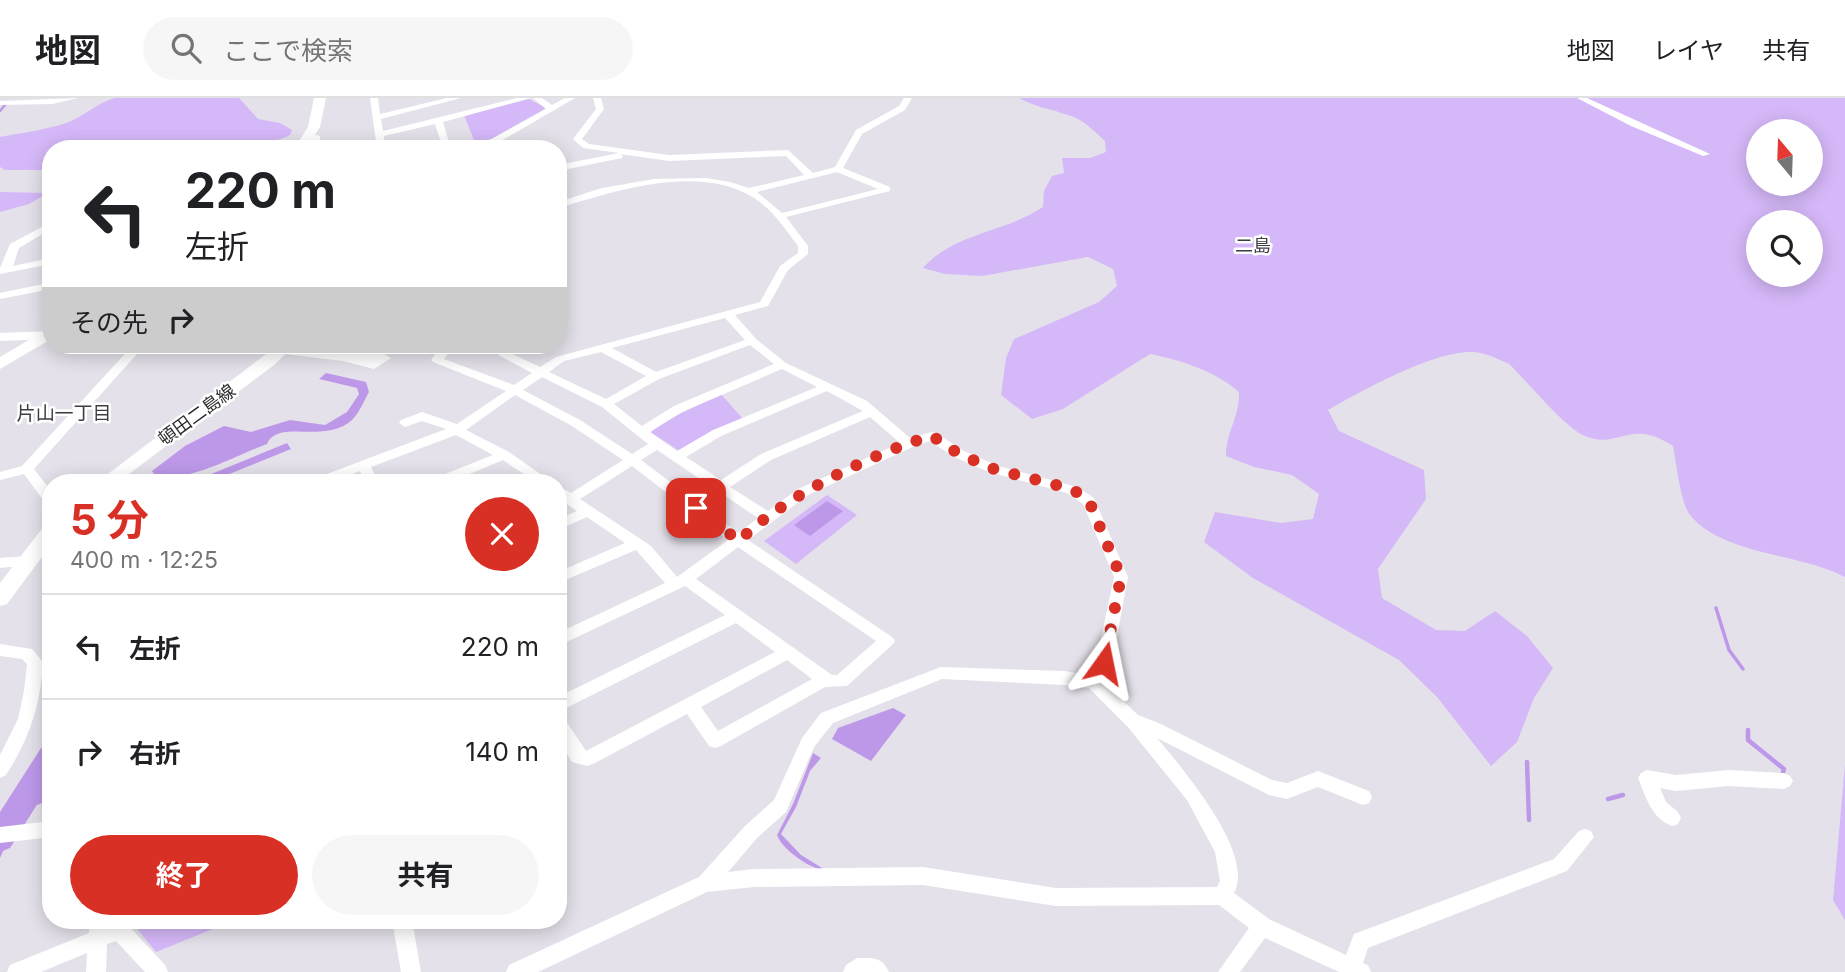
<!DOCTYPE html>
<html lang="ja">
<head>
<meta charset="utf-8">
<style>
  :root { --surface:#fff; --page:#f6f6f6; --text:#202124; --muted:#757577; --line:#e0e0e0; --accent:#d93025 }
  body { margin:0; font-family:Inter,"Noto Sans JP",sans-serif; background:var(--page); color:var(--text); height:100vh; display:flex; flex-direction:column; font-size:26px; white-space:nowrap }
  * { box-sizing:border-box; margin:0 }
  p { font-size:23px; color:var(--muted) }
  .icon { flex:none; width:38px; height:38px; fill:none; stroke:currentColor; stroke-width:2; stroke-linecap:round; stroke-linejoin:round }
  .map { position:relative; flex:1; overflow:hidden }
  .details { position:absolute; left:42px; top:376px; width:525px; height:455px; display:flex; flex-direction:column; background:var(--surface); border-radius:28px; box-shadow:0 4px 18px #0003 }
  .details>* { flex:none }
  .hud { position:absolute; left:42px; top:42px; width:525px; height:214px; border-radius:28px; box-shadow:0 4px 18px #0003; background:#fff; color:var(--text); overflow:hidden }
  .needle { width:46px; rotate:341deg }
  .fabs { position:absolute; left:1746px; top:21px; display:grid; gap:14px }
  .fabs a { display:grid; place-items:center; width:77px; height:77px; border-radius:50%; background:var(--surface); box-shadow:0 4px 18px #0003; font-size:35px }
  .pin { position:absolute; display:grid; place-items:center; width:60px; height:60px; color:#fff; margin:-30px; border-radius:14px; box-shadow:0 4px 10px #0006 }
  .me { position:absolute; width:77px; margin:-38px; rotate:12deg; stroke-linejoin:round; filter:drop-shadow(0 0 5px #0008) }
  .turn { display:flex; align-items:center; gap:24px; height:147px; padding:0 28px; font-size:32px }
  .turn .icon { width:91px; height:91px; stroke-width:2.5 }
  .turn b { display:block; font-size:49px; line-height:60px }
  .then { display:flex; align-items:center; height:66px; padding:0 28px; background:#0003; gap:14px; font-size:26px }
  .round { display:grid; place-items:center; flex:none; width:74px; height:74px; border-radius:37px; background:var(--page) }
  .head { display:flex; align-items:center; justify-content:space-between; height:119px; padding:0 28px }
  h1 { font-size:42px; font-weight:700; line-height:52px; color:var(--accent) }
  .button { display:flex; gap:14px; margin-top:auto; padding:14px 28px }
  .button a { flex:1; height:80px; border-radius:42px; background:var(--accent); color:#fff; font-size:28px; font-weight:700; line-height:80px; text-align:center }
  .button a+a { background:var(--page); color:var(--text) }
  ul { padding:0; list-style:none }
  li { display:flex; align-items:center; gap:21px; height:105px; padding:0 28px; border-top:2px solid var(--line) }
  li div { flex:1 }
  li b { display:block; font-size:26px }
  li em { font-style:normal }
  header { display:flex; align-items:center; gap:42px; box-sizing:border-box; height:98px; padding:0 35px; background:var(--surface); border-bottom:2px solid var(--line) }
  header strong { font-size:33px }
  nav { display:flex; gap:38px; margin-inline-start:auto; font-size:24px }
  .search { width:490px; height:63px; background:var(--page); display:flex; align-items:center; gap:18px; box-sizing:border-box; padding:0 24px; border-radius:38px; color:var(--muted); font-size:26px }
  .map>svg:first-child { display:block }
  .green { fill:#d5b8f8; fill-rule:evenodd }
  .water { fill:#bd98e9 }
  .lines { fill:none; stroke-linecap:round; stroke-linejoin:round }
  .stream-far2 { stroke:#bd98e9; stroke-width:2.5 }
  .stream-far1 { stroke:#bd98e9; stroke-width:3.5 }
  .stream { stroke:#bd98e9; stroke-width:4.5 }
  .river { fill:#bd98e9; fill-rule:evenodd }
  .minor { fill:#fff; fill-rule:evenodd }
  .tertiary { fill:#fff; fill-rule:evenodd }
  .secondary { fill:#fff; fill-rule:evenodd }
  .route { stroke:#d93025; stroke-width:12; stroke-dasharray:0 21.6 }
  .labels { text-anchor:middle; stroke-width:5; stroke-linejoin:round; paint-order:stroke }
  .far-quarter-label { font-size:18px; fill:#3f3c43; stroke:#fff }
  .street-label { font-size:18px; fill:#2b2a2d; stroke:#fff }
  .neighbourhood-label { font-size:19px; fill:#3f3c43; stroke:#fff }
</style>
</head>
<body>
<header>
<strong>地図</strong>
<div class="search"><svg class="icon" aria-label="search" viewBox="0 0 24 24"><circle cx="10" cy="10" r="6"/><path d="M15 15l6 6"/></svg>ここで検索</div>
<nav><a>地図</a><a>レイヤ</a><a>共有</a></nav>
</header>
<div class="map">
<svg width="1845" height="874" viewBox="0 0 1845 874">
  <rect width="100%" height="100%" fill="#e5e1ea"/>
  <g class="green">
    <path d="M115,0H239L258,21L280,25L292,32L290,37C242,61 109,51 51,51V72H5L0,69V39C21,35 45,32 66,25C84,19 96,5 115,0Z"/>
    <path d="M1019,0H1845V479C1800,455 1722,457 1690,417C1681,406 1676,364 1673,348C1630,319 1619,352 1585,338C1565,330 1527,283 1509,266C1498,261 1486,255 1473,254C1435,252 1361,293 1328,312L1339,333L1424,372L1426,401L1378,471L1382,500L1436,532L1465,533L1495,513L1527,538L1553,570L1534,600L1517,644L1491,668L1437,599L1399,562L1253,480L1204,444L1215,414L1281,425L1313,421L1319,396L1292,377L1254,369L1226,358C1226,334 1240,318 1239,294C1215,273 1181,262 1150,256L1063,311L1032,321L1001,297L1006,260L1014,241L1099,204L1117,188L1113,171L1088,159L982,178L945,176L923,170C955,134 1004,135 1043,109L1044,93L1052,78L1064,75L1062,60H1090L1106,54L1105,43C1094,33 1083,21 1068,17C1051,11 1035,9 1019,0ZM1759,33H1811V86H1759ZM1759,124H1811V177H1759Z"/>
    <polygon points="529,1 546,10 493,40 475,45 464,17"/>
    <polygon points="0,94 48,95 29,106 0,114"/>
    <polygon points="721,296 743,321 684,352 678,352 652,335 653,329"/>
    <polygon points="827,397 857,417 796,466 764,443"/>
    <polygon points="1845,667 1845,822 1833,802"/>
    <polygon points="139,823 139,822 233,823 156,854 138,832"/>
  </g>
  <g class="water">
    <path d="M326,275L366,284L369,294C364,303 359,315 352,322C324,347 278,320 267,346C232,359 193,383 156,379L152,373L185,348L224,328L251,334L290,322L325,327L347,314L359,296L357,290L319,281Z"/>
    <polygon points="287,345 291,351 207,385 198,385 199,381"/>
    <polygon points="827,403 843,413 810,438 794,427"/>
    <polygon points="893,610 906,617 871,663 832,641 838,630"/>
    <path d="M813,655L821,660L810,673L796,709L781,736L801,757L827,773C812,772 782,752 777,737L793,706Z"/>
    <polygon points="51,686 51,702 22,712 0,760 0,728 18,692"/>
  </g>
  <g class="lines">
    <polyline class="stream-far2" points="0,13 5,7"/>
    <polyline class="stream-far1" points="1716,510 1729,552 1743,571"/>
    <g class="stream">
      <polyline points="1748,632 1748,642 1784,671 1782,678"/>
      <polyline points="1527,664 1529,722"/>
      <polyline points="1608,701 1623,697"/>
    </g>
    <polygon class="river" points="51,647 51,684 10,750 0,754 0,714 41,650"/>
    <g class="minor">
      <polygon points="78,0 52,6 0,7 0,3"/>
      <polygon points="370,0 378,0 380,16 447,0 461,0 381,21 383,33 517,0 531,0 443,24 451,51 443,51 435,26 384,38 385,51 377,51"/>
      <polygon points="533,0 542,0 552,7 565,0 575,0 494,47 474,51 455,51 488,43 546,11"/>
      <path d="M593,0H601L604,11L582,41L589,46L669,57L788,52L813,75L835,69L856,32L899,8L904,0H912L905,12L862,36L843,70L890,89V93L786,119L808,148V156L788,172L768,208L735,217L756,241L786,265L867,303L910,340L932,334L936,335L964,353L998,368L1077,389L1094,400L1128,479L1112,565L1102,583L1138,617L1161,626L1272,682L1287,685L1318,673L1369,693L1372,699L1369,705L1363,707L1318,689L1287,701L1269,697L1157,640C1182,670 1256,756 1234,795L1269,821L1346,857L1354,836L1554,761L1579,733L1585,731L1591,733L1594,739L1567,773L1368,850L1363,865L1368,867L1371,874H1339L1265,840L1240,874H1218L1249,830L1219,807L1056,808L923,787L754,789L707,794L538,874H506L509,867L699,779L745,728L774,702L802,640L821,615L941,569L1064,573L1089,577L1096,564L1114,479L1083,406L1067,395L989,374L954,359L930,343L917,347L808,397L748,442L892,539L895,543L892,547L847,588L825,589L721,648L715,650L709,648L687,616L593,666L587,668L572,664L558,641V618L564,620L586,653L775,554L736,525L558,614V599L725,517L685,488L558,548V535L665,485L636,452L558,485V474L625,445L587,419L558,432V421L577,413L558,400V388L571,395L623,362L572,328L515,297L466,332L509,354L553,385H537L503,362L448,385H428L430,382L493,357L456,337L371,369L379,385H365L360,373L329,385H309L311,382L446,331L422,323L405,329L399,325L401,322L422,314L457,326L506,293L433,264L431,262L442,247H454L444,261L514,287L532,275L500,258L490,247H502L508,254L540,269L556,259L760,204L780,168L798,155V148C785,131 773,112 754,100C699,65 615,93 558,110V104L602,90L654,81L706,80L730,84L749,90L804,77L786,58L669,63L620,56L623,58L622,60L558,73V67L619,55L583,50L573,41L596,11ZM837,74L878,91L782,115L757,94ZM725,220L745,242L656,274L612,250ZM750,247L774,266L674,308L642,328L614,306L659,281ZM601,254L646,278L606,301L549,274L564,263ZM782,271L817,289L713,332L677,353L650,334L682,314ZM542,279L602,309L648,346L632,356L580,322L523,292ZM827,293L863,313L761,356L721,382L686,359L721,338ZM870,319L900,345L798,391L768,413L730,389L771,362ZM657,352L758,420L738,435L641,362ZM632,368L728,442L677,479L651,448L580,401ZM738,449L876,543L837,577H832L696,481ZM787,562L812,581L718,633L701,609ZM942,581L1064,587L1089,590L1127,628L1187,702L1215,754L1220,783L1217,789L1056,790L923,769L754,771L728,774L757,740L786,714L814,649L833,625Z"/>
      <polygon points="1577,0 1587,0 1710,56 1703,58 1631,28"/>
      <polygon points="317,37 320,38 320,42 284,51 268,51"/>
      <polygon points="51,124 51,131 19,150 13,168 51,160 51,166 0,176 0,170 10,146"/>
      <polygon points="51,175 51,191 0,201 0,195 43,186 46,178"/>
      <polygon points="133,247 145,247 34,371 51,393 51,408 46,406 24,376 0,382 0,374 22,368"/>
      <polygon points="26,458 31,459 33,463 31,467 0,470 0,460"/>
      <path d="M0,546L32,551L43,564C41,606 29,642 6,677L0,680V657L18,621L24,593L27,566L22,561L0,558Z"/>
      <path d="M1647,672L1676,677L1728,672L1784,675L1790,678L1793,683L1790,688L1784,691L1728,688L1676,693L1660,690L1666,704L1678,714L1681,720L1678,726L1672,728C1651,720 1646,699 1638,680L1641,675Z"/>
      <polygon points="51,723 51,739 0,745 0,729"/>
      <polygon points="89,822 109,822 108,827 119,822 126,825 165,867 168,874 145,874 116,843 107,846 106,874 86,874 87,855 41,874 7,874 10,867 89,835"/>
      <polygon points="392,822 412,822 421,874 401,874"/>
      <path d="M857,860C872,860 882,858 889,874H843L846,867Z"/>
    </g>
    <g class="tertiary">
      <polygon points="51,233 51,241 0,243 0,235"/>
      <polygon points="237,247 273,247 315,252 304,247 331,247 384,256 391,260 374,271 343,263 243,251"/>
    </g>
    <g class="secondary">
      <polygon points="314,0 326,0 320,29 306,51 294,51 308,29"/>
      <polygon points="51,229 51,241 0,271 0,259"/>
      <polygon points="278,247 295,247 274,267 117,385 96,385"/>
      <polygon points="51,426 51,447 7,506 0,508 0,485 44,428"/>
    </g>
  </g>
  <g class="lines">
    <path class="route" d="M696,410L739,443C781,400 875,354 932,338L959,356L994,371L1072,391L1089,403L1121,479L1104,565"/>
  </g>
  <g class="labels">
    <g class="far-quarter-label">
      <text x="1253" y="154">二島</text>
    </g>
    <g class="street-label">
      <text transform="translate(197 317) rotate(-36)" y="6">頓田二島線</text>
    </g>
    <g class="neighbourhood-label">
      <text x="64" y="322">片山一丁目</text>
    </g>
  </g>
</svg>
<div class="fabs">
<a><svg class="needle" viewBox="-14 -14 28 28"><path d="M0-13l5 13h-10z" fill="#e53935"/><path d="M0 13l5-13h-10z" fill="#757577"/></svg></a>
<a><svg class="icon" aria-label="search" viewBox="0 0 24 24"><circle cx="10" cy="10" r="6"/><path d="M15 15l6 6"/></svg></a>
</div>
<div class="pin" style="left:696px;top:410px;background:#d93025"><svg class="icon" aria-label="arrive" viewBox="0 0 24 24"><path d="M6 21V4h12l-3 4 3 4H6"/></svg></div>
<svg class="me" style="left:1104px;top:565px" viewBox="-20 -20 40 40"><path d="M0-17L14 15 0 8-14 15z" fill="#d93025" stroke="#fff" stroke-width="4"/></svg>
<div class="hud">
<div class="turn"><svg class="icon" aria-label="left" viewBox="0 0 24 24"><path d="M17 20v-9H6M10 6l-5 5 5 5"/></svg><div><b>220 m</b>左折</div></div>
<div class="then">その先<svg class="icon" aria-label="right" viewBox="0 0 24 24"><path d="M7 20v-9h11M14 6l5 5-5 5"/></svg></div>
</div>
<section class="details">
<div class="head"><div><h1>5 分</h1><p>400 m · 12:25</p></div><a class="round" style="background:#d93025;color:#fff"><svg class="icon" aria-label="close" viewBox="0 0 24 24"><path d="M6 6l12 12M18 6L6 18"/></svg></a></div>
<ul>
<li><svg class="icon" aria-label="left" viewBox="0 0 24 24"><path d="M17 20v-9H6M10 6l-5 5 5 5"/></svg><div><b>左折</b></div><em>220 m</em></li>
<li><svg class="icon" aria-label="right" viewBox="0 0 24 24"><path d="M7 20v-9h11M14 6l5 5-5 5"/></svg><div><b>右折</b></div><em>140 m</em></li>
</ul>
<div class="button"><a>終了</a><a>共有</a></div>
</section>
</div>
</body>
</html>
